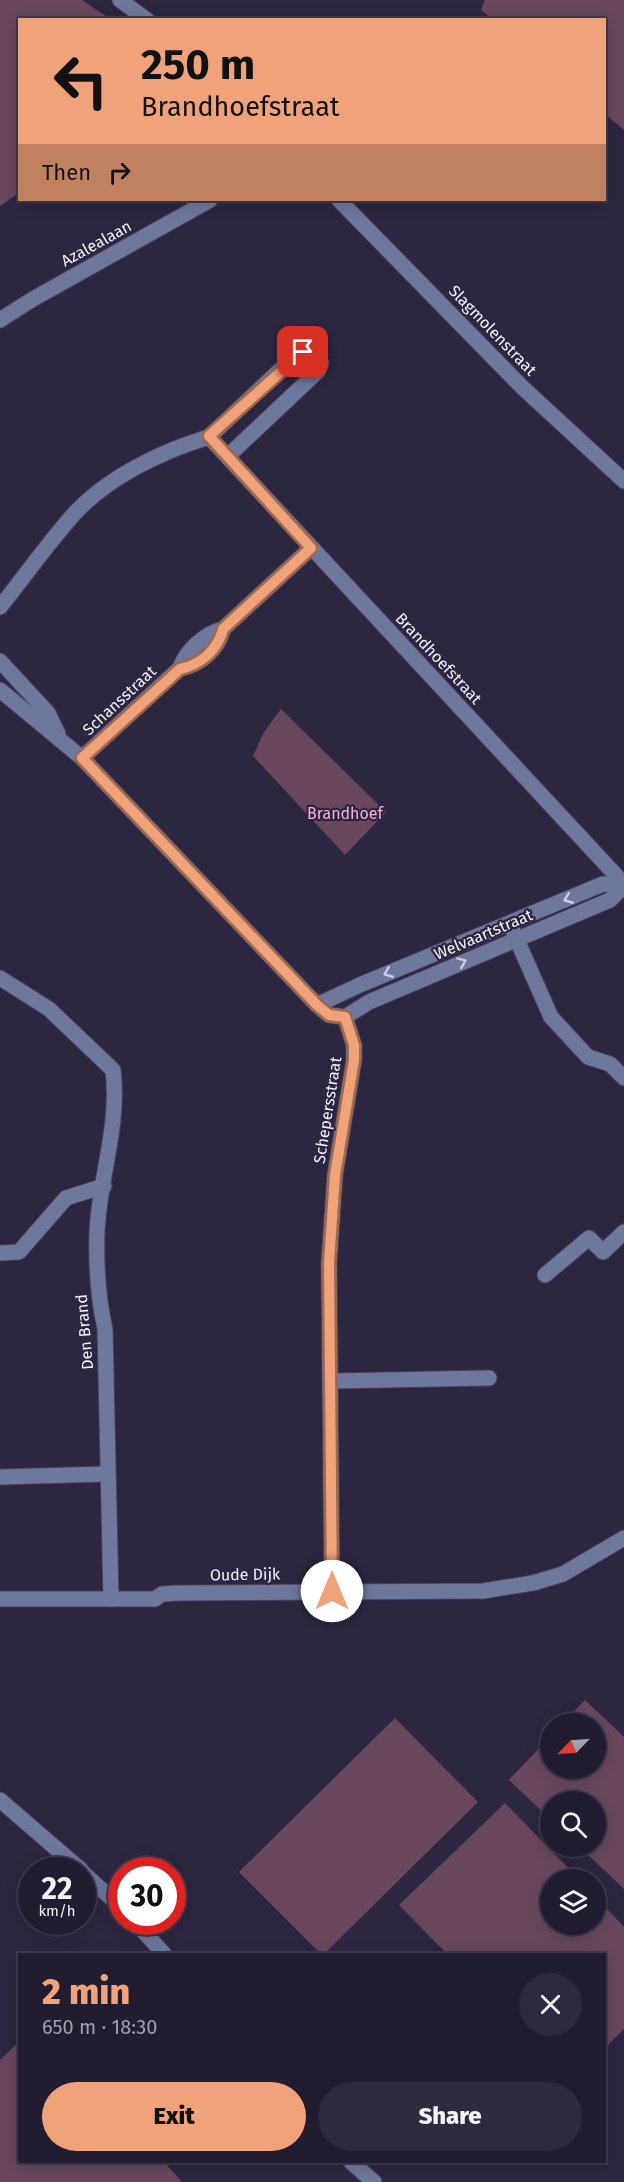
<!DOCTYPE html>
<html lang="en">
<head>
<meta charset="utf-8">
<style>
  :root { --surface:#221c31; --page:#2e293d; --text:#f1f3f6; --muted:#a2a1ab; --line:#3f3a4d; --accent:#f0a27a }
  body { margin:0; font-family:"Fira Sans",sans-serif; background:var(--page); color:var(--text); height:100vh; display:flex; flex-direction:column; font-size:22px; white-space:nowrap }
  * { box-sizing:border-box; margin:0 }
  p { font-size:20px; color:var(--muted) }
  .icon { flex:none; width:33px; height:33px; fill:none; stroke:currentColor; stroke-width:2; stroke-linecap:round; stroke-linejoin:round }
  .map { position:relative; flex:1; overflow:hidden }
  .sheet { position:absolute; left:18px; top:1953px; width:588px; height:210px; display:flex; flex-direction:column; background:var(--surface); border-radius:0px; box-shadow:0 3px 15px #0003,0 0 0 2px var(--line) }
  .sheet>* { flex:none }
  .hud { position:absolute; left:18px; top:18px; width:588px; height:183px; border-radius:0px; box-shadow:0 3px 15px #0003,0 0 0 2px var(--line); background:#f0a27a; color:#111; overflow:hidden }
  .needle { width:39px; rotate:245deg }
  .tools { position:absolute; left:540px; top:1713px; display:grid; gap:12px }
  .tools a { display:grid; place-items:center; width:66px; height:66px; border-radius:50%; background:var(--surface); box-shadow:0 3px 15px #0003,0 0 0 2px var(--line); font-size:30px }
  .speed { position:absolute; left:18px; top:1857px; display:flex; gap:12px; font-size:30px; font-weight:700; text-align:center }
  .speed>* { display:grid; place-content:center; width:78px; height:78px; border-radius:50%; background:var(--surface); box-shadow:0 3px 15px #0003,0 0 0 2px var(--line); line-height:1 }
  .speed small { font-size:15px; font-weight:400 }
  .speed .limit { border:9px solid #d22; background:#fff; color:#111 }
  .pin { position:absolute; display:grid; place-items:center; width:51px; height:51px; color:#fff; margin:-26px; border-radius:12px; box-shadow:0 3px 9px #0006 }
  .me { position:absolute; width:66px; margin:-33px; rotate:0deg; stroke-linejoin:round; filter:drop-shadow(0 0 4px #0008) }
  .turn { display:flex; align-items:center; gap:21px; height:126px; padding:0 24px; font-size:27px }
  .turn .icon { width:78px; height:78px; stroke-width:2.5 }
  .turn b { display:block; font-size:42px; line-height:51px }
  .then { display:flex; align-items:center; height:57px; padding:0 24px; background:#0003; gap:12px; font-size:22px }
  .round { display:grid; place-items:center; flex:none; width:63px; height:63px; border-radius:32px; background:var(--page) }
  .summary { display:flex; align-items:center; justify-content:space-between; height:102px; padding:0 24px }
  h1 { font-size:36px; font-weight:800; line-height:45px; color:var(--accent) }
  .action { display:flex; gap:12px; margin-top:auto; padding:12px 24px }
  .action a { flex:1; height:69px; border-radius:36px; background:var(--accent); color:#111; font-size:24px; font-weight:800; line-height:69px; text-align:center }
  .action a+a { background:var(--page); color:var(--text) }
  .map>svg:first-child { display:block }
  .green { fill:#69485d }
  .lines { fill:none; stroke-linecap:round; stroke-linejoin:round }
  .minor-casing { stroke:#49425c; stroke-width:17 }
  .minor { stroke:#6e789d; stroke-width:15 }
  .oneway { stroke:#cbcce2 }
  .route-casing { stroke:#9c694f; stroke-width:15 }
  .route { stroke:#f0a27a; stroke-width:10 }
  .labels { text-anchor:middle; stroke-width:4.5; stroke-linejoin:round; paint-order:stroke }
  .street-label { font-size:16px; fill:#f3f0ff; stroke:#2d2641 }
  .park-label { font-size:16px; fill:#f6afdd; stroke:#2d2641 }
</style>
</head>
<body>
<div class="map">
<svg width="624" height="2182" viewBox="0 0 624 2182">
  <rect width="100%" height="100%" fill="#2d2641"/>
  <g class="green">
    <polygon points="0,0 82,0 110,19 20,20 19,193 0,206"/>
    <polygon points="485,0 624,0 624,130 605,114 604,20 492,19 481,10"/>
    <polygon points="281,709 386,812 345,855 253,756 264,732"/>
    <polygon points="585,1700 624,1737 624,1889 580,1847 596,1846 596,1802 550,1802 550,1819 509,1780 550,1737 550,1768 596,1768 596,1724 563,1723"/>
    <polygon points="395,1718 478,1802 324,1954 321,1954 239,1872"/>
    <polygon points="505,1803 579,1879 550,1880 550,1924 596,1924 596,1897 624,1927 624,2029 605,2048 604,1954 447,1954 399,1905"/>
    <polygon points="19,2042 20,2162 164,2162 182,2182 0,2182 0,2060"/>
  </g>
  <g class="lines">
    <g class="minor-casing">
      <g id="minor">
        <polyline points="120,0 147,20"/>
        <polyline points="339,200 522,387 624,481"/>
        <polyline points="0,320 33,299 210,200"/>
        <polyline points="228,456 318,371 321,363 316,354 303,352 294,357 209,437 624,884"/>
        <path d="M0,607C25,576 48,543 74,514C108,477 162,451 209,437"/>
        <polyline points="0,661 48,713 58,734"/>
        <path d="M180,668C200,665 218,650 223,629"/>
        <polyline points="0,690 82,758 317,1005 329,1015 345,1017"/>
        <path d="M82,758L180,668C186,651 205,633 223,629L311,548"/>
        <polyline points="513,931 551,1017 588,1057 610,1064 624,1078"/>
        <path d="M0,978L49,1009L113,1070C120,1126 99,1178 97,1233C96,1266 98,1298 105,1329L111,1599"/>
        <polyline points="317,1005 362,984 603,884 624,885"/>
        <polyline points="0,1253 19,1252 66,1198 104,1186"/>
        <polyline points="545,1275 589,1238 603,1252 624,1232"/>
        <polyline points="332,1381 489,1378"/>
        <polyline points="0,1477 107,1474"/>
        <polyline points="332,1591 329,1263 335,1175 354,1060 354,1045 345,1017 369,1002 610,900 624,886"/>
        <polyline points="0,1599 155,1599 162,1594 177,1593 483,1591 533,1583 563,1574 624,1538"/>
        <polyline points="0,1800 81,1870"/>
        <polyline points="82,1872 122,1908"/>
        <polyline points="135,1922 164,1954"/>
        <polyline points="351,2162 374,2182"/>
      </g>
    </g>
    <use href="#minor" class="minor"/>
  </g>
  <defs><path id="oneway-chevron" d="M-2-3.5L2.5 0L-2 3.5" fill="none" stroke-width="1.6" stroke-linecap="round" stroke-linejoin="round" transform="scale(1.5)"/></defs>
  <g class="oneway">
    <use href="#oneway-chevron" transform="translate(568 899) rotate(158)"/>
    <use href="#oneway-chevron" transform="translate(462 962) rotate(-23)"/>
    <use href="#oneway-chevron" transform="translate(388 973) rotate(158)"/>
  </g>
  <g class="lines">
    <g class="route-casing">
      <path id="route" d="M303,352L209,436L311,548L223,629C218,650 200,665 180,669L82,758L317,1005L329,1015L345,1017L354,1045V1060L335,1175L329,1263L332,1591"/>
    </g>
    <use href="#route" class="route"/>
  </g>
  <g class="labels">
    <g class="street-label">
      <text transform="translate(96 243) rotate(-29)" y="6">Azalealaan</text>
      <text transform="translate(493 330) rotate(46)" y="6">Slagmolenstraat</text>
      <text transform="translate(439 658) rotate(47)" y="6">Brandhoefstraat</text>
      <text transform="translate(119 700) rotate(-43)" y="6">Schansstraat</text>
      <text transform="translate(483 934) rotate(-23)" y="6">Welvaartstraat</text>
      <text transform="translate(327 1110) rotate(-81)" y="6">Schepersstraat</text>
      <text transform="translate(84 1332) rotate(-95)" y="6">Den Brand</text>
      <text transform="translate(245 1574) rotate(-1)" y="6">Oude Dijk</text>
    </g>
    <g class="park-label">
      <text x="345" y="819">Brandhoef</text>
    </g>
  </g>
</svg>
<div class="tools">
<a><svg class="needle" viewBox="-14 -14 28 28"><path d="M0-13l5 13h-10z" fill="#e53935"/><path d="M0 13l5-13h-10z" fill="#a2a1ab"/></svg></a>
<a><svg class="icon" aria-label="search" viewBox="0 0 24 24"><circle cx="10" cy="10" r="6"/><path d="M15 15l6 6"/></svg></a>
<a><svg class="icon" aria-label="layers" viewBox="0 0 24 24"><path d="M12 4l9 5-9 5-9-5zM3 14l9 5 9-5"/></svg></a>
</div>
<div class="speed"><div>22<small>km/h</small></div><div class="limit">30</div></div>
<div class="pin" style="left:303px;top:352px;background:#d93025"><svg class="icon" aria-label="arrive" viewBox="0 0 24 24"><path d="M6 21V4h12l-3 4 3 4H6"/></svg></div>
<svg class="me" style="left:332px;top:1591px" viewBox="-20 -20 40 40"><circle r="19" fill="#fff"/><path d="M0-13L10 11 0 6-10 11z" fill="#f0a27a"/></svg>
<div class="hud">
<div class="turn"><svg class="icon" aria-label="left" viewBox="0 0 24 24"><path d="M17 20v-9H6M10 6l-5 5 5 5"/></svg><div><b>250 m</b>Brandhoefstraat</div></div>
<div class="then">Then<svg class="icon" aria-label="right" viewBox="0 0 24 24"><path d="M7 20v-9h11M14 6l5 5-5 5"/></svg></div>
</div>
<section class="sheet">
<div class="summary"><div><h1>2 min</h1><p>650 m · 18:30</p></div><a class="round"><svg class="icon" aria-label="close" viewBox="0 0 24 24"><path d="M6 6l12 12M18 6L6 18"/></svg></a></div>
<div class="action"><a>Exit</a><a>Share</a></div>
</section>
</div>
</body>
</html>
